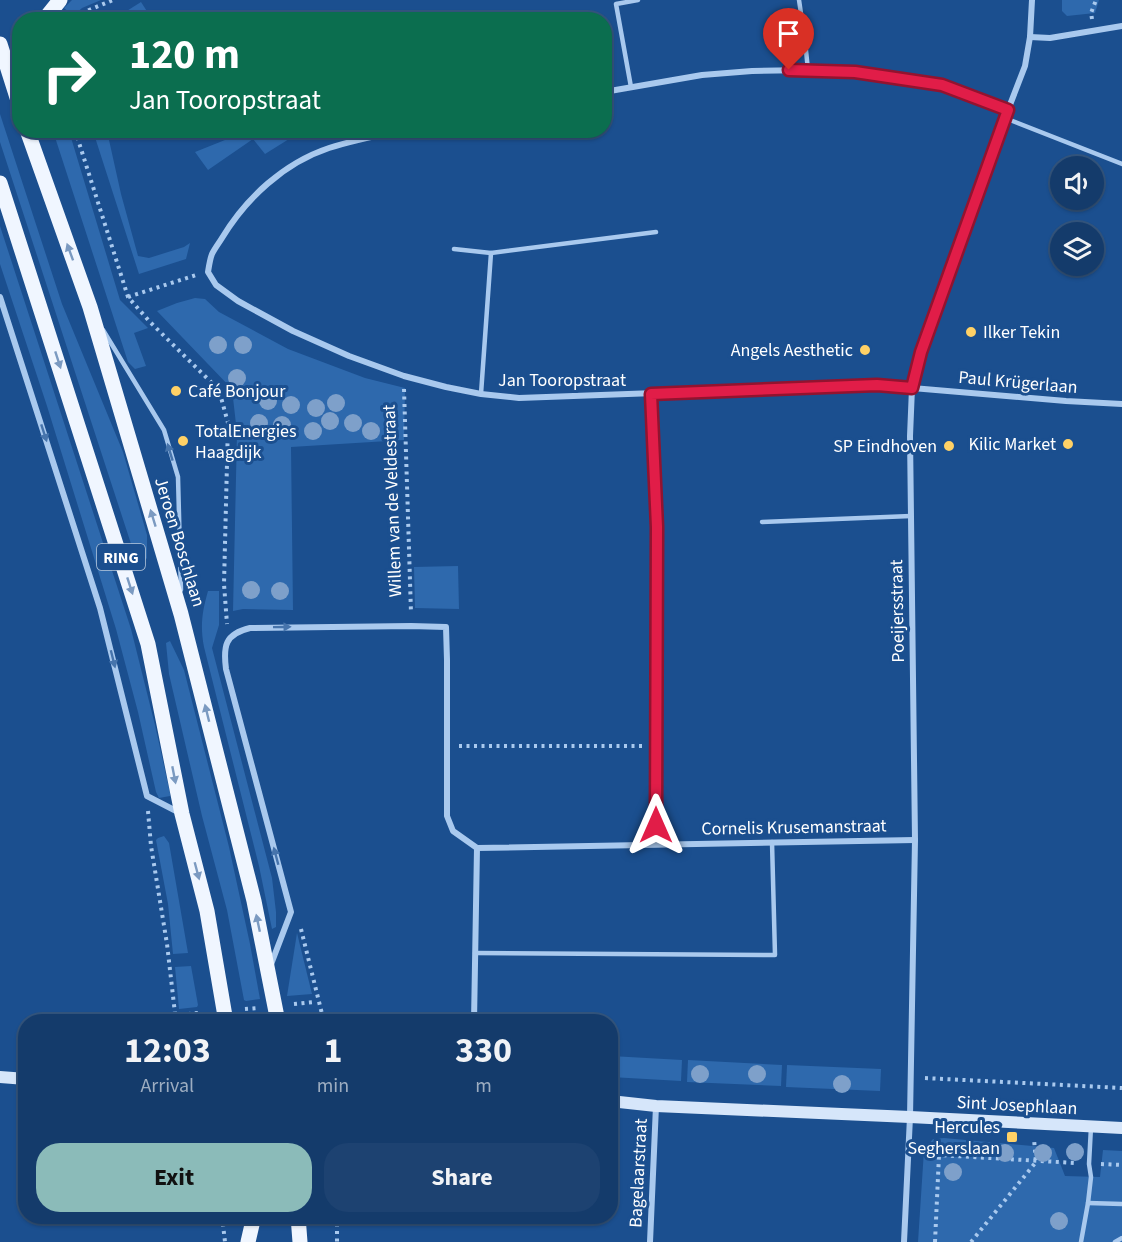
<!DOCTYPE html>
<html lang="en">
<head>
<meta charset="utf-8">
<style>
  :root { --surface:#143b6b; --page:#1d4271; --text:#f1f3f6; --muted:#9dadc1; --line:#33557e; --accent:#8bbbb9 }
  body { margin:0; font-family:"Source Sans 3",sans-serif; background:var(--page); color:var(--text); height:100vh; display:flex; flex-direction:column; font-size:22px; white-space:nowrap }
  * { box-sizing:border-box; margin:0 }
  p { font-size:20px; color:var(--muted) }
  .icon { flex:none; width:33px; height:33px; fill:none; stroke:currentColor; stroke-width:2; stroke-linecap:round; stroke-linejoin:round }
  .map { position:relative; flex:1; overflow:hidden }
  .sheet { position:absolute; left:18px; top:1014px; width:600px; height:210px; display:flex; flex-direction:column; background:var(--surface); border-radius:24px; box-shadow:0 2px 4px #0004,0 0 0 2px var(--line) }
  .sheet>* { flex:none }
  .top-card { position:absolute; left:12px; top:12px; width:600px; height:126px; border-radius:24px; box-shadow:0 2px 4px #0004,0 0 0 2px var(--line); background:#0b6e4f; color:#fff; overflow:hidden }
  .fabs { position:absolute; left:1050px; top:156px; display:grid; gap:12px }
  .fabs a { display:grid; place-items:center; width:54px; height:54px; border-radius:50%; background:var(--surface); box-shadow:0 2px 4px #0004,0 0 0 2px var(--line); font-size:30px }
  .pin { position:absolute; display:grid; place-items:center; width:51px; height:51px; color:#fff; margin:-62px -26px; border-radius:50% 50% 50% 0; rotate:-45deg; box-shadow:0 0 6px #0007 }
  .pin .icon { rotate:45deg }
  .me { position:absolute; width:66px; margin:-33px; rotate:0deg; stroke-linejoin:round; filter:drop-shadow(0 0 4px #0008) }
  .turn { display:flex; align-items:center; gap:21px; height:126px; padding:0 18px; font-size:27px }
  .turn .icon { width:78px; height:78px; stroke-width:2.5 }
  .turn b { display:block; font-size:42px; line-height:51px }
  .eta { display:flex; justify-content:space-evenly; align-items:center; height:102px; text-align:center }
  .eta b { font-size:36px; font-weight:700; line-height:42px }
  .button { display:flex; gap:12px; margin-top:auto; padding:12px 18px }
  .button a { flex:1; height:69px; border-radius:24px; background:var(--accent); color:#111; font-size:24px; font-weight:700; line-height:69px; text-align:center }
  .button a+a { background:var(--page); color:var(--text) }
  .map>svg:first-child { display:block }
  .green { fill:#2e69ad }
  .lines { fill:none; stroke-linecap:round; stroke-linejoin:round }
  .path { stroke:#a9c9ee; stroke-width:4; stroke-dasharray:3 4.5; stroke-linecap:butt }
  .lane { stroke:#a9c9ee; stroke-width:4.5 }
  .street { stroke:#a9c9ee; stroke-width:6 }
  .secondary { stroke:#d6e6fa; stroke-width:12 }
  .primary { stroke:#f0f6ff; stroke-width:15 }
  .tree { fill:#7ea0ca }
  .oneway { fill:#7b9ac1 }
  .oneway2 { fill:#4674ac }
  .route-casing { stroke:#92132f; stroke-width:15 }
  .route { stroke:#e11d48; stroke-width:10 }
  .poi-dot { fill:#ffd166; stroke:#1b4f8f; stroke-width:2 }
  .labels { text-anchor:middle; stroke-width:6; stroke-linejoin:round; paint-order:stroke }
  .shield { fill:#1b4f8f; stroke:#bbcadd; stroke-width:1.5 }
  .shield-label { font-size:16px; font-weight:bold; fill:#fff }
  .poi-label { font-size:18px; fill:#fff; stroke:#1b4f8f; text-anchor:end }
  .street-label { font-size:18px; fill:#fff; stroke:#1b4f8f }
</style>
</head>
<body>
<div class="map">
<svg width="1122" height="1242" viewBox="0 0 1122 1242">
  <rect width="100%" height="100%" fill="#1b4f8f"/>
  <g class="green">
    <polygon points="72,0 101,0 82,8 73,16 64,8"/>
    <polygon points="1062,0 1099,0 1095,13 1067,16 1062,11"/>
    <polygon points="141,2 152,19 114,19"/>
    <polygon points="0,114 62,304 123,452 147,535 147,558 143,563 139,560 134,553 0,142"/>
    <polygon points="53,131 69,131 120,300 148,328 134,333 146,366 135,369 128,362"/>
    <polygon points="93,131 107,131 121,194 138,256 149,258 184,247 190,243 186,259 139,274"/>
    <polygon points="222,131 222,130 305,131 289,139 265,154 253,139 208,170 195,152 225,140"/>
    <polygon points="0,226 131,629 155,725 170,793 170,796 159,798 156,792 138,712 116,629 47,406 0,264"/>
    <polygon points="195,298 205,299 219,312 288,349 365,378 405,388 404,440 291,447 293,610 243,609 233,611 237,433 232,389 157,311 177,303"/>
    <polygon points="458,566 459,609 415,608 414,567"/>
    <path d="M208,591H219V625L212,648L272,878L276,912V927L272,929L259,866L204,647C200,626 202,612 208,591Z"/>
    <polygon points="170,641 184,670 229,847 250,944 260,999 246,1001 244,1000 227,910 202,816 169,674 166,643"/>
    <polygon points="164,836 169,843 188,953 173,954 168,904 156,840 158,838"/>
    <polygon points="297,933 312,994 287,996"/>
    <polygon points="191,966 198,1005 197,1007 179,1009 175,967"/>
    <polygon points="611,1056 682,1060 681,1081 611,1077"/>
    <polygon points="688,1060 782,1065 781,1086 687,1082"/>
    <polygon points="787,1065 881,1069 880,1091 786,1087"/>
    <polygon points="944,1138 1054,1148 1065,1176 1100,1177 1103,1150 1122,1151 1122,1242 918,1242 924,1150 933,1139"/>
  </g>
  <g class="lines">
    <g class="path">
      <polyline points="1092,19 1091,13 1096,0"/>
      <polyline points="77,20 89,10 113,0"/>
      <polyline points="75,130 128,297 150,322 219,390 228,423 224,584 227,624"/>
      <polyline points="128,297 196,275"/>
      <polyline points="404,389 411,613"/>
      <polyline points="459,746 644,746"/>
      <polyline points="148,811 151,846 167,944 176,1022"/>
      <polyline points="301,929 324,1022"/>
      <polyline points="294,1004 314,1002"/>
      <polyline points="245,1009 258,1008"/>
      <polyline points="180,1015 198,1013"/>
      <polyline points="925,1078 1122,1088"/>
      <polyline points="921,1154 1075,1163"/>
      <polyline points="1101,1164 1122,1165"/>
      <polyline points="222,1216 225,1242"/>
      <polyline points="337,1216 337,1242"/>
      <polyline points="935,1242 939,1155"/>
      <polyline points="971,1242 1036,1162 1034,1139"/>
    </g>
    <g class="lane">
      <polyline points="799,0 805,41 808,70"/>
      <polyline points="631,87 616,4 638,0"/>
      <polyline points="1005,118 1122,164"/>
      <polyline points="454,249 491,253 656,232"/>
      <polyline points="103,330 164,430 178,477 181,590"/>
      <polyline points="481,394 491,253"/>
      <polyline points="762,522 911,516"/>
      <polyline points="475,953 775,955 772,842"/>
      <polyline points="1088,1203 1122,1204"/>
      <polyline points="1081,1242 1088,1203 1091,1177 1089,1164 1091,1127"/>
      <polyline points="1115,1242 1122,1238"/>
    </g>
    <g class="street">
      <polyline points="1030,37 1050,38 1122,26"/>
      <polyline points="604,92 702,75 752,71 808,70 855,72 942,85 1008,110"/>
      <path d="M405,130C380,135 354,140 329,148C284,163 246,198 222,238C219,243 215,248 212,254C210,259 209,266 208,272L216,285L238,301L293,331L349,356L404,376L446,387L481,394L519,398L877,385L1066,401L1122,404"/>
      <polyline points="0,297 100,608 147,796 180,813"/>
      <polyline points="651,394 657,527 656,844"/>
      <path d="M270,967L291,912L226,669C223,646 225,634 250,628L411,626L446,627L447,660V816L453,831L477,848L915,840"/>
      <polyline points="474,1022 477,848"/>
      <polyline points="650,1242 656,1106"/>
      <polyline points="904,1242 910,1117 915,840 910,436 912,388 920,352 1008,110 1025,66 1030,37 1032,0"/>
    </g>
    <g class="secondary">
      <polyline points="0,1077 26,1079"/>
      <polyline points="610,1101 656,1106 910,1117 1122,1128"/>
    </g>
    <g class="primary">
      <polyline points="44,20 60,0"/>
      <polyline points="0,44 20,107"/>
      <polyline points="27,130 90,307 181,614 254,901 278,1022"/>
      <polyline points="0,183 148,644 182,814 207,911 226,1022"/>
      <polyline points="298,1216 300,1242"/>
      <polyline points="248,1242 254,1216"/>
    </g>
  </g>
  <g class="tree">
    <circle cx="218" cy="345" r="9"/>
    <circle cx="243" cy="345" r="9"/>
    <circle cx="237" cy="378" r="9"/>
    <circle cx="268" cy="401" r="9"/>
    <circle cx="336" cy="403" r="9"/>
    <circle cx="291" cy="405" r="9"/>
    <circle cx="316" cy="408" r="9"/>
    <circle cx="330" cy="421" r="9"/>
    <circle cx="259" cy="423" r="9"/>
    <circle cx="353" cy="423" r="9"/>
    <circle cx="282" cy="425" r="9"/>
    <circle cx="313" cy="431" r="9"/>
    <circle cx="371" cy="431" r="9"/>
    <circle cx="251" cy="590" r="9"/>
    <circle cx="280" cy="591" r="9"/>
    <circle cx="700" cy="1074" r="9"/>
    <circle cx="757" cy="1074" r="9"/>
    <circle cx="842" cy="1084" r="9"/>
    <circle cx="1075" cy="1152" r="9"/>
    <circle cx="1005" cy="1153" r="9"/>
    <circle cx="1043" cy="1153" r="9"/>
    <circle cx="953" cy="1172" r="9"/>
    <circle cx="1059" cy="1221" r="9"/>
  </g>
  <defs><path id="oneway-solid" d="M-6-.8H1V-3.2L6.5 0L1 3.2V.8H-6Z" transform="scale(1.5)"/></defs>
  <g class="oneway">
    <use href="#oneway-solid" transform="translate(70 252) rotate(-110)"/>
    <use href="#oneway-solid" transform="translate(58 360) rotate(72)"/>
    <use href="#oneway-solid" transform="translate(153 518) rotate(-107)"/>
    <use href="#oneway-solid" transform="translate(130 586) rotate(72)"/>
    <use href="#oneway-solid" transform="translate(207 713) rotate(-104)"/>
    <use href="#oneway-solid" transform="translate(174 775) rotate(79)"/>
    <use href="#oneway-solid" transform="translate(197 871) rotate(75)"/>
    <use href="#oneway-solid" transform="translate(258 923) rotate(-102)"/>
  </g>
  <g class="oneway2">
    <use href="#oneway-solid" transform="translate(44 433) rotate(72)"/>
    <use href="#oneway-solid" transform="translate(170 452) rotate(-107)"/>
    <use href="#oneway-solid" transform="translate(282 627) rotate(-1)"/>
    <use href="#oneway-solid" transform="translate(113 659) rotate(76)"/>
    <use href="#oneway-solid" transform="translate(276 856) rotate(-105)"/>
  </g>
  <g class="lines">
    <g class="route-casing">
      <polyline id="route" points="656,825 657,527 651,394 877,385 912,388 921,352 1008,110 942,85 855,72 789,70"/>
    </g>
    <use href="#route" class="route"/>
  </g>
  <g class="poi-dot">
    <circle cx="971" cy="332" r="6"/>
    <circle cx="865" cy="350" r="6"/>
    <circle cx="176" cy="391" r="6"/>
    <circle cx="183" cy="441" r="6"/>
    <circle cx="1068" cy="444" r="6"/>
    <circle cx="949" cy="446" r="6"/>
    <rect x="1006" y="1131" width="12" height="12" rx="3"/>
  </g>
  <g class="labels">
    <rect class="shield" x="97" y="544" width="48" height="26" rx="4.5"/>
    <g class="shield-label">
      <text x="121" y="563">RING</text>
    </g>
    <g class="poi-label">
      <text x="983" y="338" text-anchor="start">Ilker Tekin</text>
      <text x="853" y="356">Angels Aesthetic</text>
      <text x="188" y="397" text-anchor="start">Café Bonjour</text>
      <text x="195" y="437" text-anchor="start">TotalEnergies<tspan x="195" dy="21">Haagdijk</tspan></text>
      <text x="1056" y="450">Kilic Market</text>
      <text x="937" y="452">SP Eindhoven</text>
      <text x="1000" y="1133">Hercules<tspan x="1000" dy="21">Segherslaan</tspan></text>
    </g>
    <g class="street-label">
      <text x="562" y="386">Jan Tooropstraat</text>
      <text transform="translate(1018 382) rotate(5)" y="6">Paul Krügerlaan</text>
      <text transform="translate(392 501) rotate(-92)" y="6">Willem van de Veldestraat</text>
      <text transform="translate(180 542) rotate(73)" y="6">Jeroen Boschlaan</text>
      <text transform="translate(897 611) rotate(-91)" y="6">Poeijersstraat</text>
      <text transform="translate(794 827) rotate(-1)" y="6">Cornelis Krusemanstraat</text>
      <text transform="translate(1017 1105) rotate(3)" y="6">Sint Josephlaan</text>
      <text transform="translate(638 1173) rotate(-87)" y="6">Bagelaarstraat</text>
    </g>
  </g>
</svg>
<div class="fabs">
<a><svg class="icon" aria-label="sound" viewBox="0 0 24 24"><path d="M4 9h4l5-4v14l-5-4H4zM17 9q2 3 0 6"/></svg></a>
<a><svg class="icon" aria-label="layers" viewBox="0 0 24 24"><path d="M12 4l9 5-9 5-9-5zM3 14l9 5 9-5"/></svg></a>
</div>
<div class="pin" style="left:789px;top:70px;background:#d93025"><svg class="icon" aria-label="arrive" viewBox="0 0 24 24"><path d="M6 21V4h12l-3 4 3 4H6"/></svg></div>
<svg class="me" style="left:656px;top:825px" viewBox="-20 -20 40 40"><path d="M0-17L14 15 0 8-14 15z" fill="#e11d48" stroke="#fff" stroke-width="4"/></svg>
<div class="top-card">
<div class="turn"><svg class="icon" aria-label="right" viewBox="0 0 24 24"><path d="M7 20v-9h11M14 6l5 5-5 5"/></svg><div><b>120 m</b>Jan Tooropstraat</div></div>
</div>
<section class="sheet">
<div class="eta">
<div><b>12:03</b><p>Arrival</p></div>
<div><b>1</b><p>min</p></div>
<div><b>330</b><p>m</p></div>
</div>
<div class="button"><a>Exit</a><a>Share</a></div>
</section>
</div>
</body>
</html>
